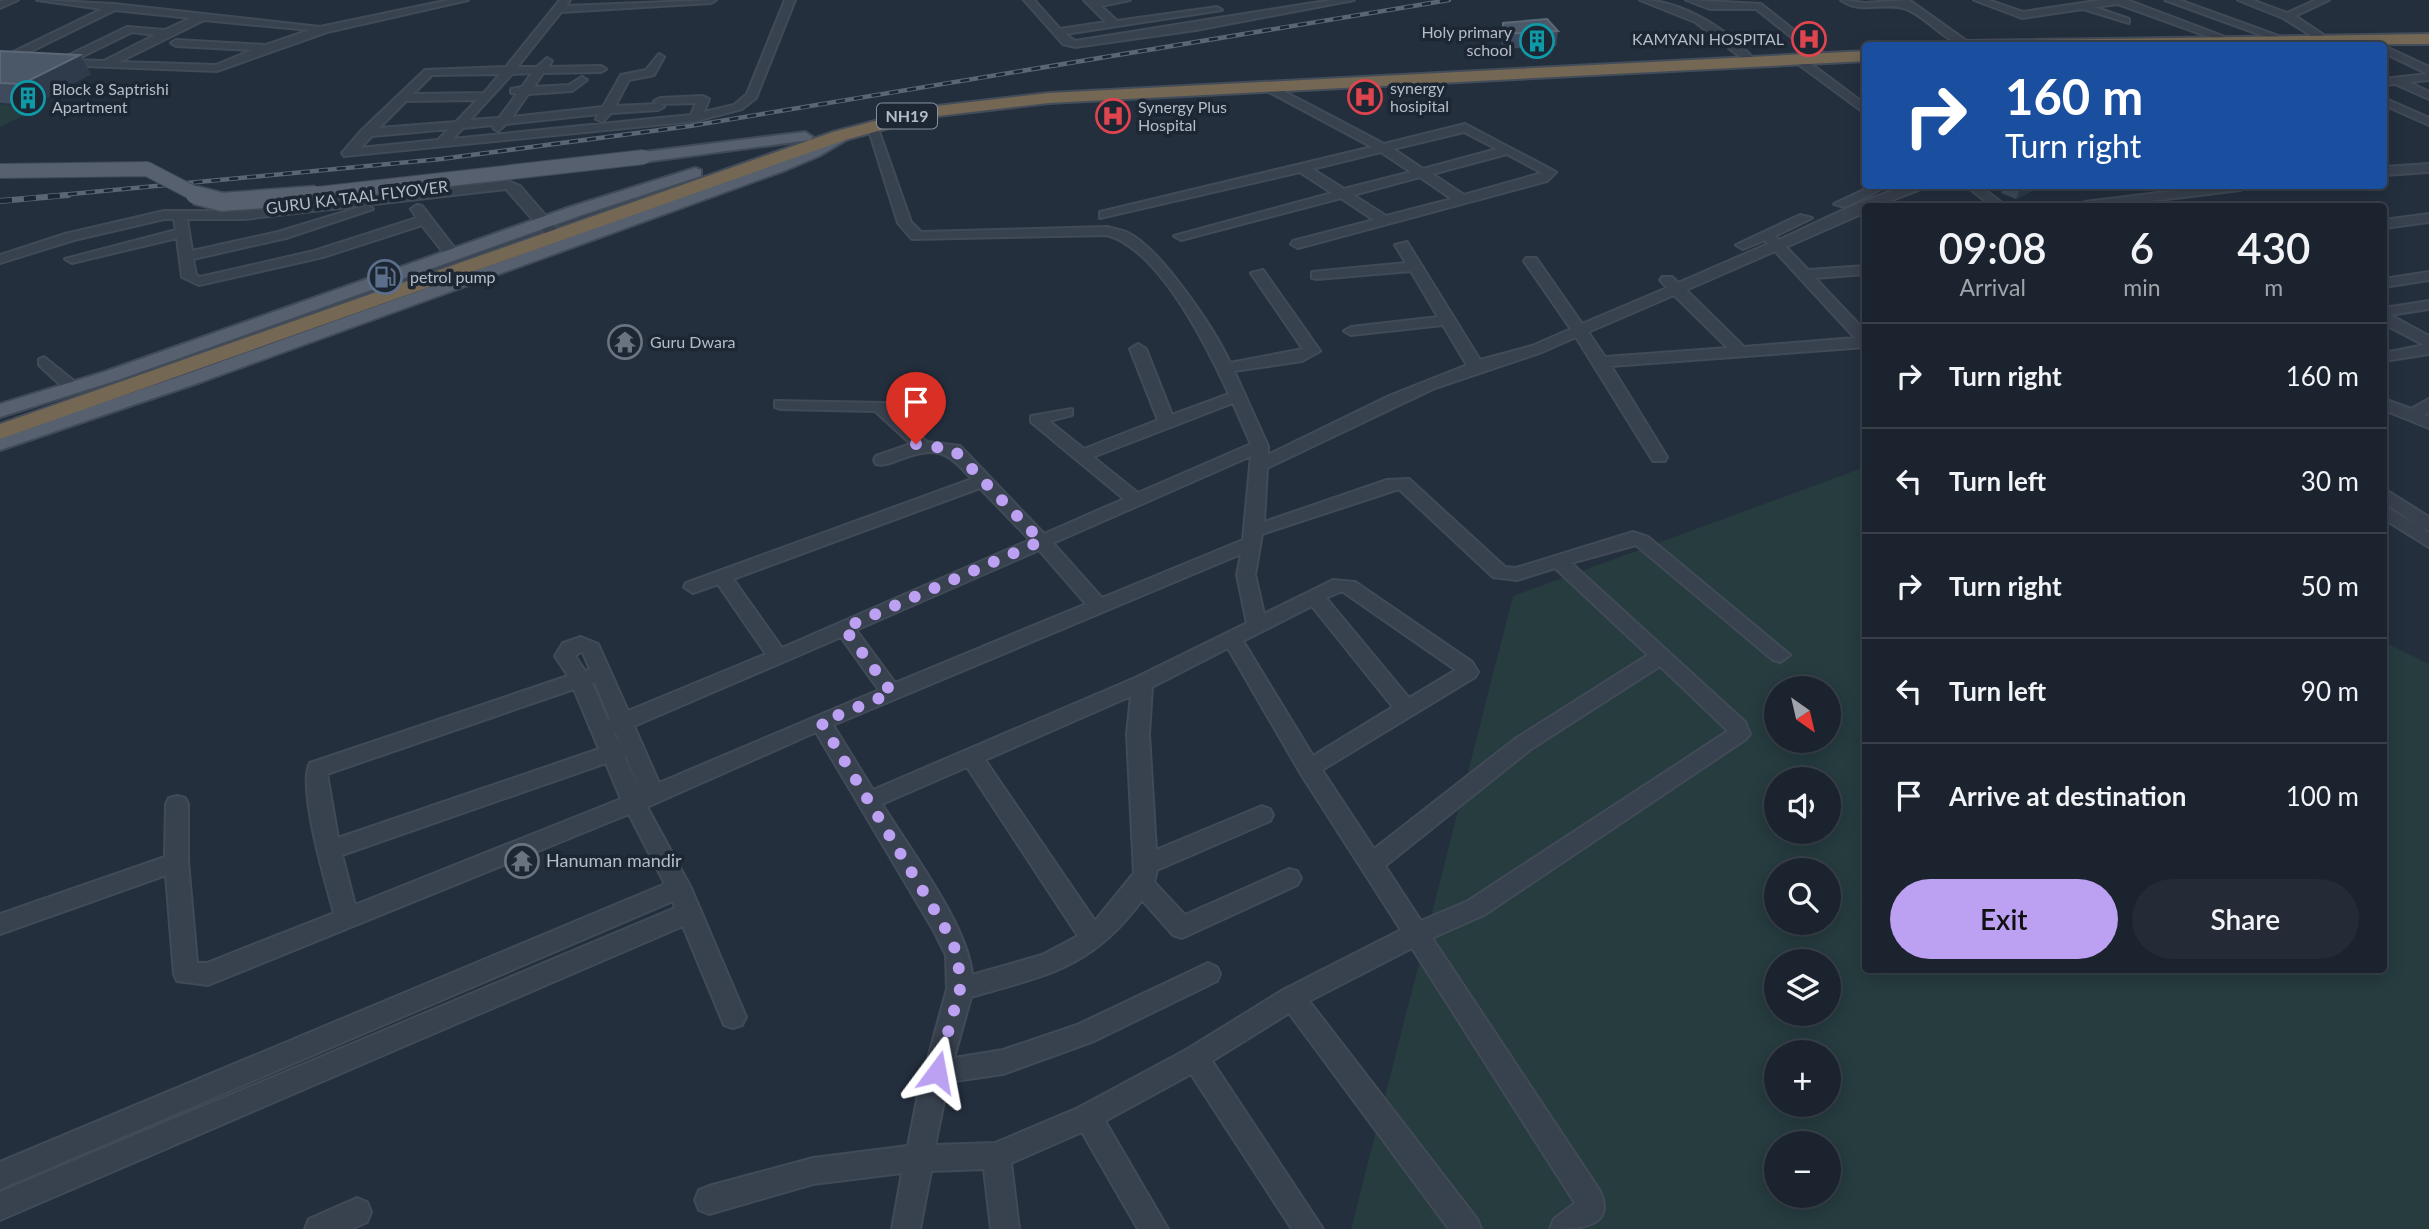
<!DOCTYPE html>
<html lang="en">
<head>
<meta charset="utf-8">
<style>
  :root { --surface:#1b232e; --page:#242b36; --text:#f1f3f6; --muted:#a0a4aa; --line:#39404a; --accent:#bca0f2 }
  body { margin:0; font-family:Lato,sans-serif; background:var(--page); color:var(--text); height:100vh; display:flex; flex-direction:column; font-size:26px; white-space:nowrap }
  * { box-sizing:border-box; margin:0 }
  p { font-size:23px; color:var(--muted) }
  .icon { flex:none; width:38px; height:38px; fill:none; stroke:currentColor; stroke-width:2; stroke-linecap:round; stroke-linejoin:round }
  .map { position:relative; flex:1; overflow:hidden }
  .sheet { position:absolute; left:1862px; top:203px; width:525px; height:770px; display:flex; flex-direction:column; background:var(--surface); border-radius:7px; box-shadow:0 4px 18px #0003,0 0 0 2px var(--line) }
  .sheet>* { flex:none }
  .banner { position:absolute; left:1862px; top:42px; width:525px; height:147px; border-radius:7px; box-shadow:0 4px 18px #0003,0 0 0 2px var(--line); background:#1a4fa0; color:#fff; overflow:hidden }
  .needle { width:46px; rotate:146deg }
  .buttons { position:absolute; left:1764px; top:676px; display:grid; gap:14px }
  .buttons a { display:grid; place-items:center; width:77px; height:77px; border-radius:50%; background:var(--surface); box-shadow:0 4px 18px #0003,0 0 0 2px var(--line); font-size:35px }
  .pin { position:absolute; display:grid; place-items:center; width:60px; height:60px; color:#fff; margin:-72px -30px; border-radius:50% 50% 50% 0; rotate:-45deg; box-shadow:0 0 7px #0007 }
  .pin .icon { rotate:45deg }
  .me { position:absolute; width:77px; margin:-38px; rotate:13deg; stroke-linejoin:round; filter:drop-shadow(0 0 5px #0008) }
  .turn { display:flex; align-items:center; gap:24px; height:147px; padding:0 28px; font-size:32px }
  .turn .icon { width:91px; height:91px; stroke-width:2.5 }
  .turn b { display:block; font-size:49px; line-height:60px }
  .eta { display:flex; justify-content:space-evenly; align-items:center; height:119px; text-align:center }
  .eta b { font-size:42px; font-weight:600; line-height:49px }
  .button { display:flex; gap:14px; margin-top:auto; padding:14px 28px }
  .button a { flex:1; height:80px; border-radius:42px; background:var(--accent); color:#111; font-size:28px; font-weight:600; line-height:80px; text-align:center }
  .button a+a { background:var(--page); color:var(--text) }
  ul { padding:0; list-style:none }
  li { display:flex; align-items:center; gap:21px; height:105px; padding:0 28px; border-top:2px solid var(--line) }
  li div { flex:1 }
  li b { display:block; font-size:26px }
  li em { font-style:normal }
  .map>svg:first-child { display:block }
  .green { fill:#263c3f; fill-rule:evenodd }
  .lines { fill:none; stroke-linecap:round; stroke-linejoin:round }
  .minor-casing { stroke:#414a57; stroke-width:4 }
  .major-casing { stroke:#414a57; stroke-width:4 }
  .highway-casing { stroke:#434c59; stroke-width:4 }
  .minor { fill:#38414e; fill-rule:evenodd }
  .major { fill:#56606e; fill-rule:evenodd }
  .highway { fill:#746855; fill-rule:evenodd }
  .rail-far1-casing { stroke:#5a6575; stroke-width:4.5 }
  .rail-casing { stroke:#5a6575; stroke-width:6 }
  .rail-far1 { stroke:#1d2633; stroke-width:2.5; stroke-dasharray:9; stroke-linecap:butt }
  .rail { stroke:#1d2633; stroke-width:4.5; stroke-dasharray:12; stroke-linecap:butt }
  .major-bridge-far1-casing { stroke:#414a57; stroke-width:16; stroke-linecap:butt }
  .major-bridge-casing { stroke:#414a57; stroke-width:21; stroke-linecap:butt }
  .major-bridge-far1 { stroke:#56606e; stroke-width:14 }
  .major-bridge { stroke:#56606e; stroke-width:18 }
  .wall { fill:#3f4b5c }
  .shaded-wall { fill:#2f3b4b }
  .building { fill:#4b5868; stroke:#5c6777; stroke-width:2 }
  .route { stroke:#bca0f2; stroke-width:12; stroke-dasharray:0 21.6 }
  .labels { text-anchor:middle; stroke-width:7; stroke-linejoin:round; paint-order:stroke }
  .far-poi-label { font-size:16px; fill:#b4bcc9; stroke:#1d2633; text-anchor:start }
  .shield { fill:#1d2633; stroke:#878f9c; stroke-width:2 }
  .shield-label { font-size:16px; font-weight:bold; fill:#b4bcc9 }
  .far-street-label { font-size:16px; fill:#b4bcc9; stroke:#1d2633 }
  .poi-label { font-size:18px; fill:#b4bcc9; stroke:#1d2633; text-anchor:start }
</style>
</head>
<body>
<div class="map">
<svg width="2429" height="1229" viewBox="0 0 2429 1229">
  <rect width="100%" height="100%" fill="#242f3e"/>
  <g class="green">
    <polygon points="0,104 42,107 0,127"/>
    <path d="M1865,467L1866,970H2384V642L2429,664V1229H1351L1513,596ZM1776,688H1829V740H1776ZM1776,779H1829V831H1776ZM1776,870H1829V922H1776ZM1776,961H1829V1013H1776ZM1776,1052H1829V1104H1776ZM1776,1143H1829V1195H1776Z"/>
  </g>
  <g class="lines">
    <g class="minor-casing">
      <g id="minor">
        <polygon points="4,0 18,0 0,8 0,2"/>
        <path d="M37,0L114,4L320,27L449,0H468L327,32L217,71L57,65V61L127,27L165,30L191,18L115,10L9,62H1V58L102,9ZM204,20L310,30L266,45L176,40L171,43L176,46L252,50L216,65L119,62ZM132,32L155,35L104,61L75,60Z"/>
        <path d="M560,0H570L566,6L716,0L711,3L561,12L517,67H537L547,58L552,61L548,67L601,66L606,69L601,72L543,73L534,87L569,85L582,77L587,80L572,91L528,94L512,117L603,107L621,75L646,70L659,54L664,57L654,75L629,80L615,106L657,104L654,101L660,98L703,96L709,99L704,112L734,105L747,94L785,0H795L756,98L742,109L696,121L344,156L342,153L361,131L425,70L506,67ZM532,73L522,87L511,89V93L517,94L499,118L470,120L512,74ZM500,74L484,93L413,94L432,75ZM477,100L456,122L379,128L406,101ZM696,103L691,115L452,139L463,128L493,125L494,129L498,131L506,124L599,114L596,119L602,122L611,113L658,110L664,107L661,104ZM449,129L438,140L360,148L372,136Z"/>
        <polygon points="1024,0 1034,0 1060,29 1106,22 1084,0 1130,0 1101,6 1117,21 1217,7 1222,10 1065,34 1075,41 1332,0 1354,0 1196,30 1075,47 1063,44"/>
        <path d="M1640,0C1681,0 1725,28 1752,57L1743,59L1695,22Z"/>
        <polygon points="1686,0 1761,4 1823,53 1814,55 1756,9 1710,9"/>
        <path d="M1841,0L1865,3L1909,0L1972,45C1946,47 1929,17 1906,9C1884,1 1862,15 1841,0Z"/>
        <polygon points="1974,0 1988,0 2023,12 2102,0 2127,0 2241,43 2232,45 2118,4 2094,7 2129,19 2129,23 2083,9 2022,18"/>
        <polygon points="2165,0 2179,0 2295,42 2286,44"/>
        <polygon points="2238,0 2252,0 2287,13 2316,0 2329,0 2295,16 2334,42 2325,44 2283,18"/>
        <polygon points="2384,46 2429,67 2429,80 2409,82 2429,92 2429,99 2395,84 2384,85 2384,79 2428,74 2384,53"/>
        <polygon points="1794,57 1802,57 1866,105 1866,114 1794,61"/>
        <path d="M1260,83H1268L1384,144L1465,124L1556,172L1547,181L1298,248L1291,244L1293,241L1374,220L1341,198L1181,240L1174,236L1332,193L1300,172L1100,218V212L1372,147L1260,87ZM1464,132L1497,149L1423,169L1393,149ZM1381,152L1411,172L1344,189L1312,169ZM1507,154L1542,173L1464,195L1432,174ZM1420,177L1452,199L1386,216L1353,195Z"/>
        <polygon points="2384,98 2429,118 2429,125 2384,105"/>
        <path d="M867,124L877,126L911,222L921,232L1107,227C1114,229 1122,230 1128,233C1160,248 1215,330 1230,363L1303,349L1251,273L1263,270L1320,351L1302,361L1234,371L1268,446V455L1389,396L1467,365L1443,325L1351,335L1344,331L1351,327L1438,317L1411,271L1317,279L1312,278V272L1406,263L1395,245L1407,242L1480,360L1532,346L1571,329L1524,261L1526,258H1536L1582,324L1667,288L1660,280L1662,277H1672L1678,283L1768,244L1765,240L1743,249L1736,245L1800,215L1812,218L1775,236L1779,240C1816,224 1891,182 1929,186L1877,206H1866V212L1786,247L1808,270L1866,266V274L1815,278L1866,332V347L1611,366L1667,457L1665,461H1653L1576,337L1542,352L1435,388L1267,468L1264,522L1387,480L1409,479L1505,567L1516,568L1633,532L1648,537L1790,655L1780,662L1773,660L1636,545L1571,563L1745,722L1750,734L1746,739L1484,915L1432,938L1600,1191C1617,1229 1575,1229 1550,1229L1554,1219L1575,1203L1412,948L1309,1001L1477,1219L1481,1229H1449L1289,1013L1212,1061L1323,1229H1292L1191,1074L1105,1121L1168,1229H1138L1082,1132L1011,1163L1019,1229H991L984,1169L931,1171L920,1229H892L902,1173L813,1184L709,1214L699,1210L695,1200L699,1190L709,1186L813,1158L908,1146L918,1095L947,989L946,955L934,931L816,732L647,807L691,888L746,1017L742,1025L733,1028L724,1025L683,926L0,1220V1192L675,908L673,901L0,1189V1162L665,884L629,814L208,985L177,981L174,974L166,875L0,934V914L165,857L166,804L169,798L177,796L185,798L188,804V862L197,963H207L334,913C326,884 297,786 310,763L568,676L555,656L563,643L581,637L598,644L628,711L766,654L718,584L693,593L684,587L686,583L972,479C944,449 938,446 898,460C890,463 884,466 876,464L874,460L876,456L911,444L875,411L781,409L775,407V401L885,403L927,442L960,446L1044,534L1124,499L1031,422V416L1072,409V415L1049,421L1084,449L1158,420L1130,349L1138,344L1146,349L1172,415L1229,394C1207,346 1160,250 1107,235L912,239L898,223ZM1775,251L1855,338L1744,347L1686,290ZM1674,295L1728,348L1605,357L1588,332ZM1233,403L1251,444L1138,493L1093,457ZM1251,456L1243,540L1102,598L1053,543ZM980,488L1030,540L782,648L733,579ZM1399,489L1493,577L1517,580L1555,568L1648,655L1515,739L1374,849L1322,770L1475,677L1478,672L1472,662L1355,582L1333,580L1264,614L1255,575L1262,534ZM1039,550L1086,604L895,683L856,630ZM1241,554L1237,575L1247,623L1135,678L873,790L833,725ZM1342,591L1456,670L1409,698L1326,598ZM1312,606L1393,707L1313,756L1243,641ZM841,637L879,690L659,783L634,726ZM1228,648L1301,774L1401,930L1283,990L1186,1050L1078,1108L995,1143L935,1145L948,1082L1003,1074L1094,1041L1217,981L1220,974L1217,967L1208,963L1077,1025L1003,1050L954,1058L971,997C1047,975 1092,968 1142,900L1173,935L1182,938L1297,885L1301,878L1297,871L1289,869L1185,915L1154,882L1157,870L1270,821L1273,815L1270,809L1262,806L1156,850L1149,734L1152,687ZM580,652L583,653L590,669L585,671L575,656ZM1660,666L1728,731L1468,901L1421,921L1385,866L1531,749ZM595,682L610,719L608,720L592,683ZM574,689L599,749L338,838L327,774ZM1131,696L1127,734L1134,873L1095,921L985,760ZM616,733L620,742L614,734ZM624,756H626L640,791ZM606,763L621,799L355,905L342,855ZM967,767L1078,936L1042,955L972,975C968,925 909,849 882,804Z"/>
        <polygon points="2429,164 2429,172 2384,175 2384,167"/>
        <polygon points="508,181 520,186 568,242 568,248 558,248 506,189 244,219 187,219 192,251 278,232 367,205 373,209 286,238 193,259 196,275 200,277 314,251 417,218 411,209 417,205 422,206 459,254 452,258 447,257 422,225 323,257 199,285 182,277 177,238 72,263 65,259 176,230 174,219 164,219 74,240 0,263 0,255 65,234 164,211 244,211"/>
        <polygon points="1872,186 1887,186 1845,207 1834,204"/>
        <polygon points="1966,186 1980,186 2006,206 1992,206"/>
        <polygon points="2214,186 2246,186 2240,190 2111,206 2079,206 2085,202"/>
        <polygon points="2429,214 2429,222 2384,228 2384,220"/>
        <polygon points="2429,272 2429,280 2384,287 2384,279"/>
        <polygon points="2429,301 2429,309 2390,315 2429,336 2429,354 2384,361 2384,353 2424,345 2384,324 2384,308"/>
        <polygon points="44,357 79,385 79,391 67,391 39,365 39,359"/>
        <polygon points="2384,399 2411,409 2429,399 2429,411 2424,415 2429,417 2429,428 2384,410"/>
        <polygon points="2384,489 2429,517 2429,530 2423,529 2429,533 2429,547 2384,519 2384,506 2417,525 2384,502"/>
        <polygon points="357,1198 367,1202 371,1212 367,1222 351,1229 305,1229 309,1219"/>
      </g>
    </g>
    <g class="major-casing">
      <g id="major">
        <polygon points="848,129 855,133 853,136 819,156 786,170 198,383 0,450 0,437 184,375 774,164"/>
        <polygon points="805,132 813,137 810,140 644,162 636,157 644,152"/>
        <polygon points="695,168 701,170 701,176 582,215 118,380 0,417 0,404 104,372 570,207"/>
      </g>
    </g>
    <g class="highway-casing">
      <g id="highway">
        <polygon points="2429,34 2429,44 1958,46 1965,41"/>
        <polygon points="1866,51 1866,61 1049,103 929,117 845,140 0,439 0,424 833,132 928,107 1049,93"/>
      </g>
    </g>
    <use href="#minor" class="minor"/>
    <use href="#major" class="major"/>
    <use href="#highway" class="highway"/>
    <g class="rail-far1-casing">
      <polyline id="rail-far1" points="50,196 441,159 690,126 1449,0"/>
    </g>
    <g class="rail-casing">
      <polyline id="rail" points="0,201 68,195"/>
    </g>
    <use href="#rail-far1" class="rail-far1"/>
    <use href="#rail" class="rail"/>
    <g class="major-bridge-far1-casing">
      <g id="major-bridge-far1">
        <polyline points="0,171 147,169 199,196"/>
        <polyline points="300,196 644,157"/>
      </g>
    </g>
    <g class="major-bridge-casing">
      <polyline id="major-bridge" points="195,195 222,202 316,195"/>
    </g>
    <use href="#major-bridge-far1" class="major-bridge-far1"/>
    <use href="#major-bridge" class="major-bridge"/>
  </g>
  <g class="wall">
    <polygon points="1503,23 1558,31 1556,46 1502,49 1501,37"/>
    <polygon points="0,51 91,74 33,105 0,103"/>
    <polygon points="2004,186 2034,186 2032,191 2016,199 2001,193"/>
  </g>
  <g class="shaded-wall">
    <polygon points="80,55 91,74 33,105 22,84"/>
    <polygon points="2021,186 2034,186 2032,191 2016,199"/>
  </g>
  <g class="building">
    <polygon points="1547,19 1558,31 1503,34 1503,23"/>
    <polygon points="0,51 80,55 22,84 0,83"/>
  </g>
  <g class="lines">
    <polyline class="route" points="916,444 954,450 1041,541 844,628 892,693 821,722 944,926 958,955 960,989 937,1072"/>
  </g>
  <defs>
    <g id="hospital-ring" transform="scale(1.75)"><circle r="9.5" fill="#1d2633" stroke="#e0444e" stroke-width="1.5"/><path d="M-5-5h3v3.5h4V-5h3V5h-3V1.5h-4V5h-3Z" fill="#e0444e"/></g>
    <g id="building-ring" transform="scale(1.75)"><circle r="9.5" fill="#1d2633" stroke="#0f9aa8" stroke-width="1.5"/><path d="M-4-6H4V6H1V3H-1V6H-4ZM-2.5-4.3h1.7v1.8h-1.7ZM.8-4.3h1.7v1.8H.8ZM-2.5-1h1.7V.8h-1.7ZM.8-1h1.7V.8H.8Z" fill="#0f9aa8"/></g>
    <g id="fuel-ring" transform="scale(1.75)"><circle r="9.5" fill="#1d2633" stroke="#5c6f8a" stroke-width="1.5"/><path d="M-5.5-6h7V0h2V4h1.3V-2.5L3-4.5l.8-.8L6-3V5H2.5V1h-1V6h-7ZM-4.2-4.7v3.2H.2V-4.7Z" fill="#5c6f8a"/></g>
    <g id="temple-ring" transform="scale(1.75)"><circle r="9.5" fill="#1d2633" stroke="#6b7280" stroke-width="1.5"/><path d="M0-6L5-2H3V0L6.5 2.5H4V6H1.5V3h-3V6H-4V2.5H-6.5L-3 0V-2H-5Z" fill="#6b7280"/></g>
  </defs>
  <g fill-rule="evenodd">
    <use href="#hospital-ring" x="1809" y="39"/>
    <use href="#building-ring" x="1537" y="41"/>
    <use href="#hospital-ring" x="1365" y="97"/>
    <use href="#building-ring" x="28" y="98"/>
    <use href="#hospital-ring" x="1113" y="116"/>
    <use href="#fuel-ring" x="385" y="277"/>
    <use href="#temple-ring" x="625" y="342"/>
    <use href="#temple-ring" x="522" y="861"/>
  </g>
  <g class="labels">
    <g class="far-poi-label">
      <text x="1512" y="38" text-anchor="end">Holy primary<tspan x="1512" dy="18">school</tspan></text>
      <text x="1784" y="45" text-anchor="end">KAMYANI HOSPITAL</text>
      <text x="1390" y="94">synergy<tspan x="1390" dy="18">hosipital</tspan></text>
      <text x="52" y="95">Block 8 Saptrishi<tspan x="52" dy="18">Apartment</tspan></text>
      <text x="1138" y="113">Synergy Plus<tspan x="1138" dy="18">Hospital</tspan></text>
      <text x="410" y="283">petrol pump</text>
      <text x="650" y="348">Guru Dwara</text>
    </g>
    <rect class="shield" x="877" y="103.5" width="60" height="25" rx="5"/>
    <g class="shield-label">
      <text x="907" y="122">NH19</text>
    </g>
    <g class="far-street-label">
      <text transform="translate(357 197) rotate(-7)" y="6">GURU KA TAAL FLYOVER</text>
    </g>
    <g class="poi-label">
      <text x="546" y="867">Hanuman mandir</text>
    </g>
  </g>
</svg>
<div class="buttons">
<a><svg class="needle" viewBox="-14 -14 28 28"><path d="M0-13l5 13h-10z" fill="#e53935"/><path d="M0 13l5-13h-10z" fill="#a0a4aa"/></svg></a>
<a><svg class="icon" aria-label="sound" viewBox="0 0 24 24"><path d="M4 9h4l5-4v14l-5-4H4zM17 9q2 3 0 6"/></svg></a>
<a><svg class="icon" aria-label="search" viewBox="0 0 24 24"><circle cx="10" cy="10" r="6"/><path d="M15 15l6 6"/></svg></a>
<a><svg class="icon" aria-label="layers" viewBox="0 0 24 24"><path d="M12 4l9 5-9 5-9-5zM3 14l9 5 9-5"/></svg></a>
<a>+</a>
<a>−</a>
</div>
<div class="pin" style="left:916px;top:444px;background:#d93025"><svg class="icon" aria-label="arrive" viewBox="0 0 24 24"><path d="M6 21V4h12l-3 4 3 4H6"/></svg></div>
<svg class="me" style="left:937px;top:1072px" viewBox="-20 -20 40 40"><path d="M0-17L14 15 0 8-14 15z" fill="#bca0f2" stroke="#fff" stroke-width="4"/></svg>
<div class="banner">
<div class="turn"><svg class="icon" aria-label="right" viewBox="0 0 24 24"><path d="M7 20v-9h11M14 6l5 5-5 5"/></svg><div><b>160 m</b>Turn right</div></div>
</div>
<section class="sheet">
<div class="eta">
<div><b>09:08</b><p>Arrival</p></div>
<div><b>6</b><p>min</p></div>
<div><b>430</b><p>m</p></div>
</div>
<ul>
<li><svg class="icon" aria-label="right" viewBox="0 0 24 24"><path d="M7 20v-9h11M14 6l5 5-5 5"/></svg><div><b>Turn right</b></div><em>160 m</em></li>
<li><svg class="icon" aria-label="left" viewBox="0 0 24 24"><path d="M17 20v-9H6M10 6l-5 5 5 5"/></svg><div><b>Turn left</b></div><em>30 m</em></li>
<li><svg class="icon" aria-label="right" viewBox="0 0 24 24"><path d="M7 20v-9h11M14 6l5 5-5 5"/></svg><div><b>Turn right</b></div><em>50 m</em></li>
<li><svg class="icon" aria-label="left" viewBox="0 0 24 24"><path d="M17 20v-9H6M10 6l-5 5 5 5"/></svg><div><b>Turn left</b></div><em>90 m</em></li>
<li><svg class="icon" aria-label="arrive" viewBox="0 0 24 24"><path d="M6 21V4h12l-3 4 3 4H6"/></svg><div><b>Arrive at destination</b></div><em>100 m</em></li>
</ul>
<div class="button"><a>Exit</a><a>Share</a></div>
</section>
</div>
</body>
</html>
